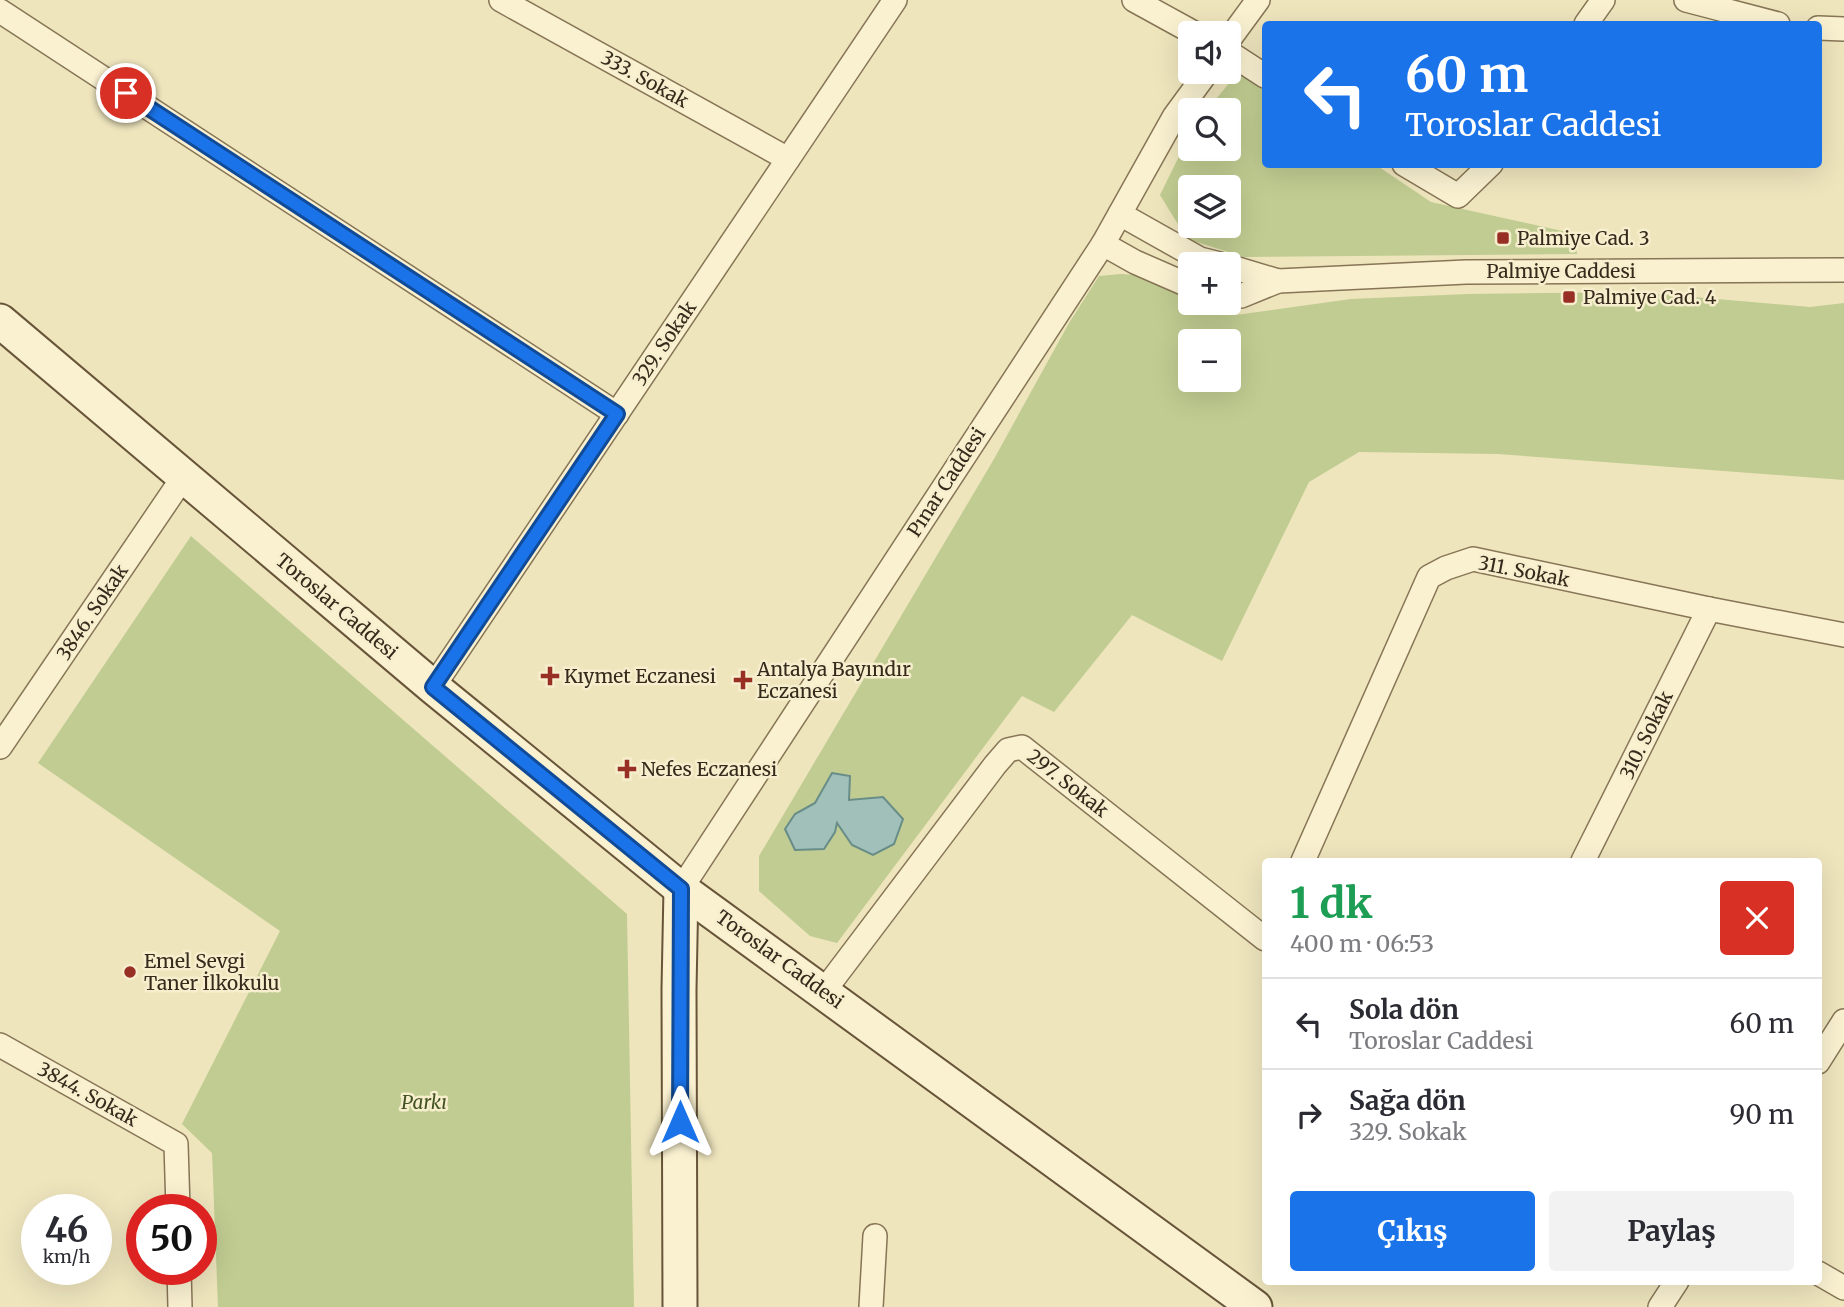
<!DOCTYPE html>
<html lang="tr">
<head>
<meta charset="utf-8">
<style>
  :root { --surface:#fff; --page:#f2f2f3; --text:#2b2b33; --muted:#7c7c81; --line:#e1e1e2; --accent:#1a73e8 }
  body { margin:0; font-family:Merriweather,serif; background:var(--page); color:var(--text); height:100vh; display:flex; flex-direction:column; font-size:26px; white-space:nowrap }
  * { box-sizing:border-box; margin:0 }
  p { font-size:23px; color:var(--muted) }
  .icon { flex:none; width:38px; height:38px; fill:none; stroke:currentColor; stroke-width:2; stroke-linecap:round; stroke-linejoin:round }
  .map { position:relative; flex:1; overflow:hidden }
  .panel { position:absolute; left:1262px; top:858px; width:560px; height:427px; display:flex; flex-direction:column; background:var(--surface); border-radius:7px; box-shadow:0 7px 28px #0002 }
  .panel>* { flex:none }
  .guide { position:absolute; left:1262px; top:21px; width:560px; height:147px; border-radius:7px; box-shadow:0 7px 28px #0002; background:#1a73e8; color:#fff; overflow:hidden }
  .buttons { position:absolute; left:1178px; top:21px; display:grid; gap:14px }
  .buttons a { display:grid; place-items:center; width:63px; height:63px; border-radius:7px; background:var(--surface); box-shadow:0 7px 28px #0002; font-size:35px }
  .speed { position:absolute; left:21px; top:1194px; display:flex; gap:14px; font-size:35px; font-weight:700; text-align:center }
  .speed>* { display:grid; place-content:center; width:91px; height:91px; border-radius:50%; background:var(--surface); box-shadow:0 7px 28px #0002; line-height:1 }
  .speed small { font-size:18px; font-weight:400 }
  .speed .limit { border:10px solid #d22; background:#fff; color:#111 }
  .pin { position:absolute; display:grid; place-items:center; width:60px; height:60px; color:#fff; margin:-30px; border:4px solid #fff; border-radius:50%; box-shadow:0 2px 7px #0007 }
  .me { position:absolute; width:77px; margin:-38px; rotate:0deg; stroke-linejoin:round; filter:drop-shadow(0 0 5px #0008) }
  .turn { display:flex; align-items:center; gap:24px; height:147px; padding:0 28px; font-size:32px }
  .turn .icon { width:91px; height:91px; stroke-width:2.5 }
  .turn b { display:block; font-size:49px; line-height:60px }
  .round { display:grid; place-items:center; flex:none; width:74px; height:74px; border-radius:7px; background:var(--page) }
  .headline { display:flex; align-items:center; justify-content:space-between; height:119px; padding:0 28px }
  h1 { font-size:42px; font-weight:700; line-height:52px; color:#1e9e55 }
  .action { display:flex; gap:14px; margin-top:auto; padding:14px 28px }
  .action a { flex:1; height:80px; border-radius:7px; background:var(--accent); color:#fff; font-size:28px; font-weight:700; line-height:80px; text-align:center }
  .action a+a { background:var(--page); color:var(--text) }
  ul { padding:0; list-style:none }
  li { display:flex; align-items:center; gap:21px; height:91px; padding:0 28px; border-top:2px solid var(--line) }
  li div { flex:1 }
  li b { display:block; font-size:26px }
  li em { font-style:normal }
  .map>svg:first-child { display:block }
  .green { fill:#c0cc91; fill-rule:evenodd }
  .water { fill:#a1c0ba; stroke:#688d88; stroke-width:2 }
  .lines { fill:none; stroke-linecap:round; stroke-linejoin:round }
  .minor-casing { stroke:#877556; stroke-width:26 }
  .secondary-casing { stroke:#685539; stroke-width:37 }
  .minor { stroke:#f9f1d0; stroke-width:23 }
  .secondary { stroke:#f9f1d0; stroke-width:33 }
  .route-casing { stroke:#114b97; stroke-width:18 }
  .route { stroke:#1a73e8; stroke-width:12 }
  .poi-dot { fill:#972f25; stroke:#f6eecd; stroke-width:2.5 }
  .labels { text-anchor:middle; stroke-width:5; stroke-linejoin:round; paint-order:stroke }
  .street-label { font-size:19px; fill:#352a1b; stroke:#f6eecd }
  .poi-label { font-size:19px; fill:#352a1b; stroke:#f6eecd; text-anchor:start }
  .park-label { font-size:19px; font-style:italic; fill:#415221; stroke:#f6eecd }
</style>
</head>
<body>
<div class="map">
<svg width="1844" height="1307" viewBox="0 0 1844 1307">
  <rect width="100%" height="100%" fill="#eee5bd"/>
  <g class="green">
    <path d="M1239,71L1265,89V164L1376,165L1431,202L1576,234L1577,254L1244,257L1187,239L1160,195L1190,134V149H1228V110H1207ZM1190,187H1228V226H1190Z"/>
    <path d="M1121,274L1135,275L1190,297V303H1206L1236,315L1351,299L1468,294L1637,292L1810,307L1844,303V480L1498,454L1359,452L1309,482L1222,661L1132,615L1054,712L1022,696L837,943L810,936L759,891V856L994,459L1069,323L1099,276ZM1190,341H1228V380H1190Z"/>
    <polygon points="191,536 627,914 634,1307 218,1307 212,1153 182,1124 280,931 38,763"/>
  </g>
  <polygon class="water" points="832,773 850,776 849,800 883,797 903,819 894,844 873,855 852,845 837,823 835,832 824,849 795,850 785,829 795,814 815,803"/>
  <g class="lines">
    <g class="minor-casing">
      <g id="minor">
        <polyline points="501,0 788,159"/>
        <polyline points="1134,0 1194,33"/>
        <polyline points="1686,0 1778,24"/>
        <polyline points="0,11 617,414"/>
        <polyline points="1586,24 1603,0"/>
        <polyline points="1818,28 1844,29"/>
        <polyline points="1228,41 1258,0"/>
        <polyline points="1228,52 1265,76"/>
        <polyline points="1404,164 1458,196 1491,164"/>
        <polyline points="1120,214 1200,259 1220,264"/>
        <polyline points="1103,244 1135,262 1190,286"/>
        <polyline points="1228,266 1278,281 1466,272 1844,270"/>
        <polyline points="1228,294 1241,296 1278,281"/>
        <polyline points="433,687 895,0"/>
        <polyline points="0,747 184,476"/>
        <polyline points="1303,861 1429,577 1446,568 1473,559 1709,609 1844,635"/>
        <polyline points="1583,861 1709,609"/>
        <polyline points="681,889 1103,244 1174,117 1207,72"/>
        <polyline points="824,991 995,765 1008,750 1022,747 1265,939"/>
        <polyline points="0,1045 176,1144 178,1209"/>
        <polyline points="1818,1062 1844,1021"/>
        <polyline points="179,1269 180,1307"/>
        <polyline points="1818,1273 1844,1288"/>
        <polyline points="871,1307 875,1236"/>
        <polyline points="1660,1307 1677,1281"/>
      </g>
    </g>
    <g class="secondary-casing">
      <g id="secondary">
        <polyline points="0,321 433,687 681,889 1255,1307"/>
        <polyline points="680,1307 679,989 681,889"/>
      </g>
    </g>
    <use href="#minor" class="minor"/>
    <use href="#secondary" class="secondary"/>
  </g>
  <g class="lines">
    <g class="route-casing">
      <polyline id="route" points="126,93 617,414 433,687 681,889 680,1122"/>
    </g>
    <use href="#route" class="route"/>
  </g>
  <g class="poi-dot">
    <rect x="1496" y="231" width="14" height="14" rx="3.5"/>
    <rect x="1562" y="290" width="14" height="14" rx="3.5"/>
    <path d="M546.5 665.5h7v7h7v7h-7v7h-7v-7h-7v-7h7z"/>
    <path d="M739.5 669.5h7v7h7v7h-7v7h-7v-7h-7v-7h7z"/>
    <path d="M623.5 758.5h7v7h7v7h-7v7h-7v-7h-7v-7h7z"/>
    <circle cx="130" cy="972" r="7"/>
  </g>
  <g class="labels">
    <g class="street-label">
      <text transform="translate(645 79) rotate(29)" y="7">333. Sokak</text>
      <text x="1561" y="278">Palmiye Caddesi</text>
      <text transform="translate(664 343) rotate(-56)" y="7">329. Sokak</text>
      <text transform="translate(946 482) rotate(-57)" y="7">Pınar Caddesi</text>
      <text transform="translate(1524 571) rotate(11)" y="7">311. Sokak</text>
      <text transform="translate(337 606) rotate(40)" y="7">Toroslar Caddesi</text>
      <text transform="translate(92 612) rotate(-56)" y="7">3846. Sokak</text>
      <text transform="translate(1646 735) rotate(-64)" y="7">310. Sokak</text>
      <text transform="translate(1068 783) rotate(38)" y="7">297. Sokak</text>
      <text transform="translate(780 959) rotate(36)" y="7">Toroslar Caddesi</text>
      <text transform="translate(88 1094) rotate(29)" y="7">3844. Sokak</text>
    </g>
    <g class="poi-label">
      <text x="1517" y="245">Palmiye Cad. 3</text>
      <text x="1583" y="304">Palmiye Cad. 4</text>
      <text x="757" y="676">Antalya Bayındır<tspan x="757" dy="22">Eczanesi</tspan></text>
      <text x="564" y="683">Kıymet Eczanesi</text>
      <text x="641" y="776">Nefes Eczanesi</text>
      <text x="144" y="968">Emel Sevgi<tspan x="144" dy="22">Taner İlkokulu</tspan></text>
    </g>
    <g class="park-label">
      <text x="424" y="1109">Parkı</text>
    </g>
  </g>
</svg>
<div class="buttons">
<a><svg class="icon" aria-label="sound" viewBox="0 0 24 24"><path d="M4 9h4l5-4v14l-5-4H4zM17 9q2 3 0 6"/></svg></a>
<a><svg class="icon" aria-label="search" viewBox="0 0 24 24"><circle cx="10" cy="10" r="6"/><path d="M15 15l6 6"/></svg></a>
<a><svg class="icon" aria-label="layers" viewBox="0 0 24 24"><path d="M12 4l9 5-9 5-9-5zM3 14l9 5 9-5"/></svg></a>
<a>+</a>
<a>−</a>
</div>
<div class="speed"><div>46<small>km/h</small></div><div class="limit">50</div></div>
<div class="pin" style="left:126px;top:93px;background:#d93025"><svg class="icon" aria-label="arrive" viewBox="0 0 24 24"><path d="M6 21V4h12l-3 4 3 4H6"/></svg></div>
<svg class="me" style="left:680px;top:1122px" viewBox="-20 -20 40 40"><path d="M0-17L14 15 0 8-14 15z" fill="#1a73e8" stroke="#fff" stroke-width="4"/></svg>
<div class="guide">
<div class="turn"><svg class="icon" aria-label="left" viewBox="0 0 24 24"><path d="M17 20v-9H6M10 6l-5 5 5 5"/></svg><div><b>60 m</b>Toroslar Caddesi</div></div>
</div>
<section class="panel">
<div class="headline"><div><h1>1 dk</h1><p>400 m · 06:53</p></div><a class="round" style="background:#d93025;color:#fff"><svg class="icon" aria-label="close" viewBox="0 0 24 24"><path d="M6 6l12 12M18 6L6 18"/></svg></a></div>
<ul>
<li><svg class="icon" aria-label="left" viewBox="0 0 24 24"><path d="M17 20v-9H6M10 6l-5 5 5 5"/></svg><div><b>Sola dön</b><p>Toroslar Caddesi</p></div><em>60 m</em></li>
<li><svg class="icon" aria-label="right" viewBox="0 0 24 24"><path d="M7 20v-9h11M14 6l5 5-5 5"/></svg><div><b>Sağa dön</b><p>329. Sokak</p></div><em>90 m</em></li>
</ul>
<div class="action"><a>Çıkış</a><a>Paylaş</a></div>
</section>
</div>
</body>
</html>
